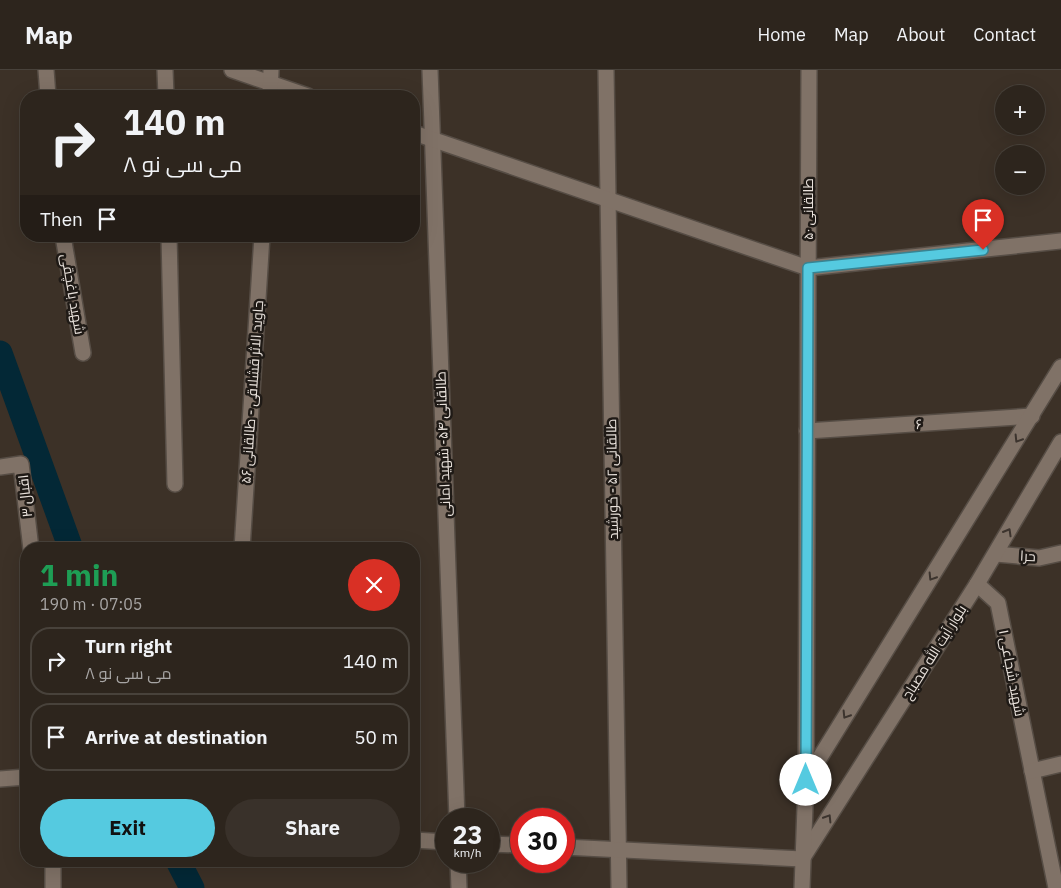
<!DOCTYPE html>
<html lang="en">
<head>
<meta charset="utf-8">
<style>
  :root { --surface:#2d251d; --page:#39312a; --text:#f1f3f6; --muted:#a7a5a4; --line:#48423b; --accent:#55cae0 }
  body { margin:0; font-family:"IBM Plex Sans",Cairo,sans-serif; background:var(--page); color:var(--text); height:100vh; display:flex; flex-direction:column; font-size:19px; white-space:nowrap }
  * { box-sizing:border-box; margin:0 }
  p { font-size:16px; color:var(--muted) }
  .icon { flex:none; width:28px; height:28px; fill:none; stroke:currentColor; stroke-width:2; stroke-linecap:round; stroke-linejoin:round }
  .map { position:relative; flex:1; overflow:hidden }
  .details { position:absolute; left:20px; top:472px; width:400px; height:325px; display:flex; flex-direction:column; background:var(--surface); border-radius:20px; box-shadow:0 5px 20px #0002,0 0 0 1px var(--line) }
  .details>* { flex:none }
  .guide { position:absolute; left:20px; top:20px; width:400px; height:152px; border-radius:20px; box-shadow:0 5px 20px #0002,0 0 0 1px var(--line); background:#2d251d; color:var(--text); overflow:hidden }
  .buttons { position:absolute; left:995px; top:15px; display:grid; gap:10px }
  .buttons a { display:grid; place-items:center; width:50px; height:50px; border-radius:50%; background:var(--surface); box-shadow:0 5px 20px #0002,0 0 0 1px var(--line); font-size:25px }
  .speed { position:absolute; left:435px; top:738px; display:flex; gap:10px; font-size:25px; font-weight:700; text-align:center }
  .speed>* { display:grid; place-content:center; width:65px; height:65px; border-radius:50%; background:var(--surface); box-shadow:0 5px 20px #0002,0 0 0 1px var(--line); line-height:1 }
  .speed small { font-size:12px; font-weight:400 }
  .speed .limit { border:8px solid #d22; background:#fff; color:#111 }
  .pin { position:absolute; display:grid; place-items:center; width:42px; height:42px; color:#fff; margin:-51px -21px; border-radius:50% 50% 50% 0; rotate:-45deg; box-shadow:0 0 5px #0007 }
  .pin .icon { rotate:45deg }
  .me { position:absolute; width:55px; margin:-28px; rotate:0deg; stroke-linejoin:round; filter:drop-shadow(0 0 4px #0008) }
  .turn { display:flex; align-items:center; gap:18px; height:105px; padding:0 20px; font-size:22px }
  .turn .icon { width:65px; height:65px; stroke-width:2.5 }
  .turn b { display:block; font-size:35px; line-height:42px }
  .then { display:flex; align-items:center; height:48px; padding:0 20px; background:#0003; gap:10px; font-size:19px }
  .round { display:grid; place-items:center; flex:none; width:52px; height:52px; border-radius:26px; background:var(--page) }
  .overview { display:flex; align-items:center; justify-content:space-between; height:85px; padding:0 20px }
  h1 { font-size:30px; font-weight:700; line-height:38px; color:#1e9e55 }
  .button { display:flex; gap:10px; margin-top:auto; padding:10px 20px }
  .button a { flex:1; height:58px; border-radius:30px; background:var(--accent); color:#111; font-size:20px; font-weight:700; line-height:58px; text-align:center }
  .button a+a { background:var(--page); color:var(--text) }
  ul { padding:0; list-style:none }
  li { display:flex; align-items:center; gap:15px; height:68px; margin:0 10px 8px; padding:0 10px; border:2px solid var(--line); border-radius:20px }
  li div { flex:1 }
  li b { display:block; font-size:19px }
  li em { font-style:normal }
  header { display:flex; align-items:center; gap:30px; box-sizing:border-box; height:70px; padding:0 25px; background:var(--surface); border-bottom:1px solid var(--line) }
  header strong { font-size:24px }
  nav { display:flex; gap:28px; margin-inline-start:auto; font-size:18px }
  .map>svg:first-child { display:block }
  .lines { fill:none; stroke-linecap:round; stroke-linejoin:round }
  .canal { stroke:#032836; stroke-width:25 }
  .minor-casing { stroke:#564d45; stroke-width:18 }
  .minor { stroke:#807267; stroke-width:15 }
  .oneway { stroke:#3c342e }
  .route-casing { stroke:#378392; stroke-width:12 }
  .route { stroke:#55cae0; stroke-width:9 }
  .labels { text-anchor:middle; stroke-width:5; stroke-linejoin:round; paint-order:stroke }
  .street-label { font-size:14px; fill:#e9e2dc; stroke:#1f1a16 }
</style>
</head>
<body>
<header>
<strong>Map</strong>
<nav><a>Home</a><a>Map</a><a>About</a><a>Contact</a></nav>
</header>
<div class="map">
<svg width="1061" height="818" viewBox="0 0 1061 818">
  <rect width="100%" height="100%" fill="#3c3127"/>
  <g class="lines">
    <g class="canal">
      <polyline points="0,283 71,479"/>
      <polyline points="178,791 192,818"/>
    </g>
    <g class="minor-casing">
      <g id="minor">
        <polyline points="46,0 48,26"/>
        <polyline points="165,0 166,26"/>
        <polyline points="232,0 308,26"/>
        <polyline points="430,0 457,749"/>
        <polyline points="606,0 619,818"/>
        <polyline points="270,26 271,0"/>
        <polyline points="414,63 808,198 1061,171"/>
        <polyline points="63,166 83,283"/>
        <polyline points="169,166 175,414"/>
        <polyline points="807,361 1032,346"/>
        <polyline points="0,397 21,394 31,479"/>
        <polyline points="242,479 262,166"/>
        <polyline points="996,484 1039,488 1061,483"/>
        <polyline points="977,514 998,533 1056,818"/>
        <polyline points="1032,701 1061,694"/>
        <polyline points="0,709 26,707"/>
        <polyline points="806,710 1061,297"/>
        <polyline points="414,770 446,772"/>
        <polyline points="489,774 521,775"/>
        <polyline points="564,777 802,789 977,514 1061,372"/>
        <polyline points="458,791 459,818"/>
        <polyline points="53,818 53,791"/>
        <polyline points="802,818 806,710 809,0"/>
      </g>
    </g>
    <use href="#minor" class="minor"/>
  </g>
  <defs><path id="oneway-chevron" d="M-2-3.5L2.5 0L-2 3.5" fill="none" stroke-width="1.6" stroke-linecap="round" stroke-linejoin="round" transform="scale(1.25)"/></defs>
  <g class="oneway">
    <use href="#oneway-chevron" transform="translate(1018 369) rotate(122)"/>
    <use href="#oneway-chevron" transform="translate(1008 462) rotate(-60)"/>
    <use href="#oneway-chevron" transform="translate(932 507) rotate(122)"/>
    <use href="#oneway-chevron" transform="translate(846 645) rotate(122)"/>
    <use href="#oneway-chevron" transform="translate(828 748) rotate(-58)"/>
  </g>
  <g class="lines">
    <g class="route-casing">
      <polyline id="route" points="806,710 808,198 983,180"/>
    </g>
    <use href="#route" class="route"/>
  </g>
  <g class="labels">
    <g class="street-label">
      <text transform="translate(808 139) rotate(-90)" y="5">طالقانی ۵۰</text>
      <text transform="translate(73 224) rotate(80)" y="5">شهید باغچقی</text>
      <text transform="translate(252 322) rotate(-86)" y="5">جاوید الاثر قشلاقی - طالقانی ۵۶</text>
      <text transform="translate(919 354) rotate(-4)" y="5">۶</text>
      <text transform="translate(443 374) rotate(-92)" y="5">طالقانی ۵۴- شهید امانی</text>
      <text transform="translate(612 409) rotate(-91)" y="5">طالقانی ۵۲ - خورشید</text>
      <text transform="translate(25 426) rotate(-96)" y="5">اقبال ۳</text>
      <text transform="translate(1028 486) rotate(3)" y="5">حرا</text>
      <text transform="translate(934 582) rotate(-58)" y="5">بلوار آیت الله مصباح</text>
      <text transform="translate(1012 603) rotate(79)" y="5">شهید شجاعی ۱</text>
    </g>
  </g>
</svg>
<div class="buttons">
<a>+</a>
<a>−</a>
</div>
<div class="speed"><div>23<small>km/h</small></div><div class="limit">30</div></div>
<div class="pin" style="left:983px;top:180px;background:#d93025"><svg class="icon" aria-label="arrive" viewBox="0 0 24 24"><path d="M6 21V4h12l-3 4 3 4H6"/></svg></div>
<svg class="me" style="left:806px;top:710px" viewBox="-20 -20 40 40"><circle r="19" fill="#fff"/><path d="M0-13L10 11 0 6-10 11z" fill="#55cae0"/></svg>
<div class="guide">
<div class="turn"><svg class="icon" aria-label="right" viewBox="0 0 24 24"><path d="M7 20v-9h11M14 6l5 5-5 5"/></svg><div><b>140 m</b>۸ می سی نو</div></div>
<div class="then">Then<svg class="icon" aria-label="arrive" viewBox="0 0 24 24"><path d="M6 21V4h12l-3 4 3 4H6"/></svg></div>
</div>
<section class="details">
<div class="overview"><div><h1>1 min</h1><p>190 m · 07:05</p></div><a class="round" style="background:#d93025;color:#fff"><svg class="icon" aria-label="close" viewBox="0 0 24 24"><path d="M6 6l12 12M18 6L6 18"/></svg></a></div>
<ul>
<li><svg class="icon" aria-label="right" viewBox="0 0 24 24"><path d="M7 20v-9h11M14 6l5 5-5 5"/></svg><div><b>Turn right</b><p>۸ می سی نو</p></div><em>140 m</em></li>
<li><svg class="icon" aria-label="arrive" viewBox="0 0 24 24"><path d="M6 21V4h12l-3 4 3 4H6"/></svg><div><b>Arrive at destination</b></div><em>50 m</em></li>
</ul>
<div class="button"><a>Exit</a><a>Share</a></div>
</section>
</div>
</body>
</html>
